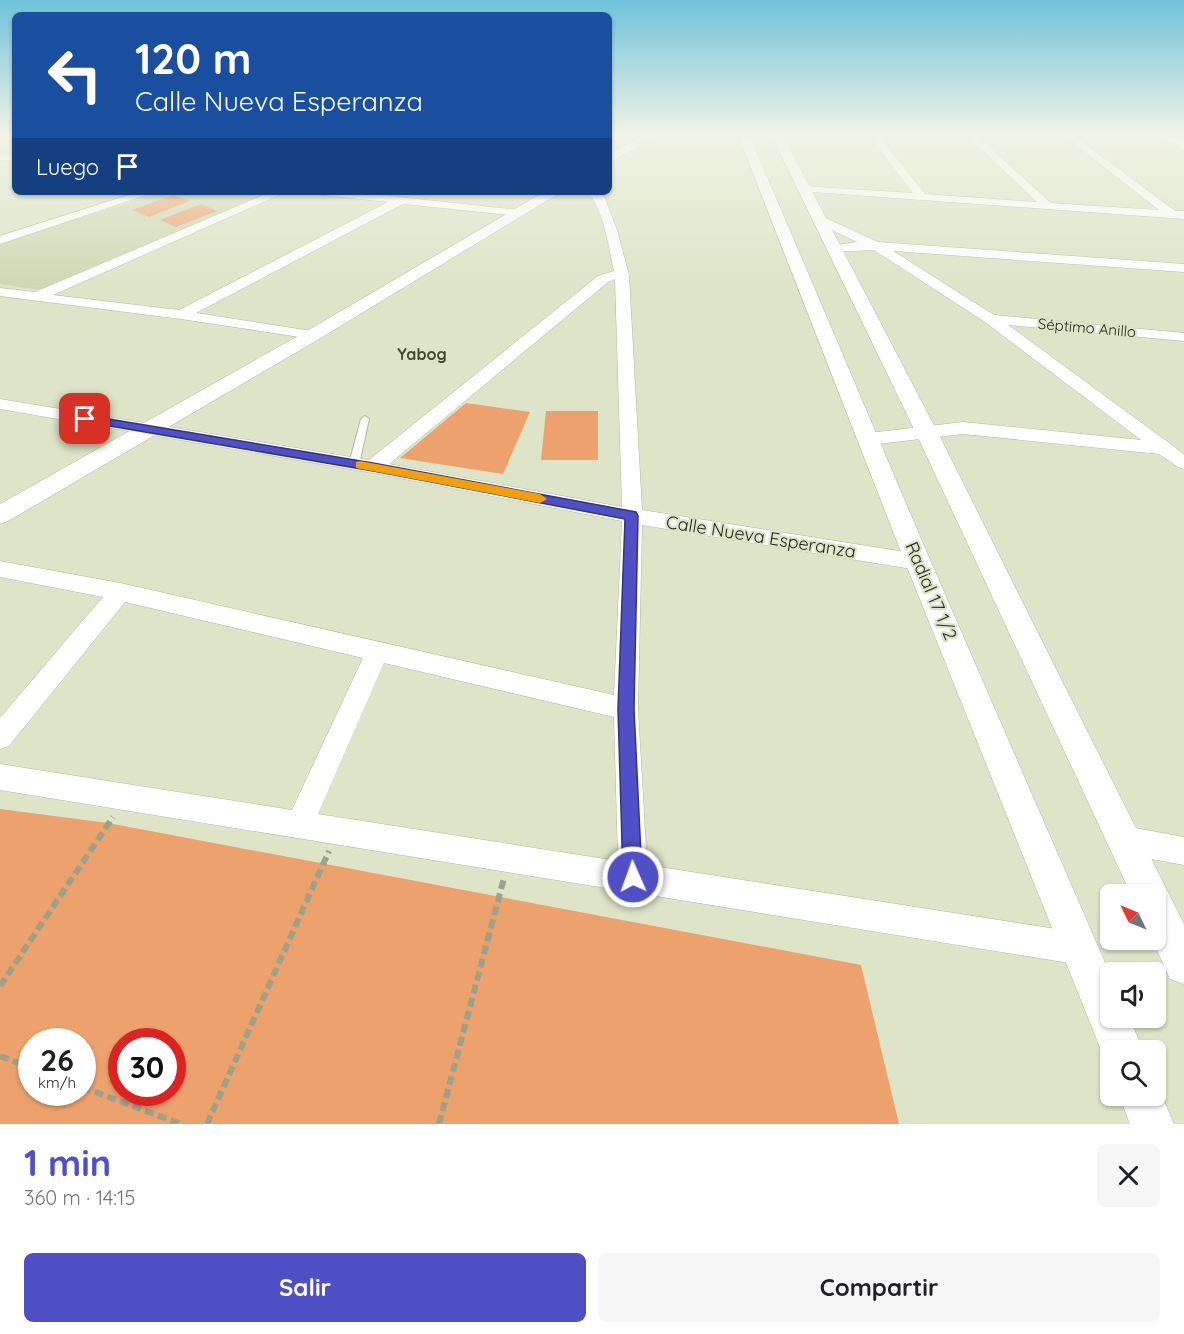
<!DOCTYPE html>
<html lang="es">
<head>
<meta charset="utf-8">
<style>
  :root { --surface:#fff; --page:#f6f6f6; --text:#202124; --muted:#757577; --accent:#4f50c6 }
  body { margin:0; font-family:Quicksand,sans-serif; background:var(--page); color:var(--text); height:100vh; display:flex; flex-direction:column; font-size:22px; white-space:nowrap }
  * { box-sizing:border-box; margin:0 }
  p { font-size:20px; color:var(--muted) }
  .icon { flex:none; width:33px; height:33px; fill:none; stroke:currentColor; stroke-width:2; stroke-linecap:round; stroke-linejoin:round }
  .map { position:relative; height:1124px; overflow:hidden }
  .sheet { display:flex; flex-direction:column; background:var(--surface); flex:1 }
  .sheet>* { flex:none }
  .hud { position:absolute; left:12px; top:12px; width:600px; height:183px; border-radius:9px; box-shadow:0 2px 4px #0004; background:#1a4fa0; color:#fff; overflow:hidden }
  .needle { width:39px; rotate:313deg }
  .tools { position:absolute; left:1100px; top:884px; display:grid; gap:12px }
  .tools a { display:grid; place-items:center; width:66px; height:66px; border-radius:9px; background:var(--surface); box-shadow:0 2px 4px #0004; font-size:30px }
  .speed { position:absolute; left:18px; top:1028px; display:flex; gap:12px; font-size:30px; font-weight:700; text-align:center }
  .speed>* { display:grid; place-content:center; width:78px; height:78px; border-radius:50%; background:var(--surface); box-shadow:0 2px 4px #0004; line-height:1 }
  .speed small { font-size:15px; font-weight:400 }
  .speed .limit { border:9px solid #d22; background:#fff; color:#111 }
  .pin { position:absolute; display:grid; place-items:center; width:51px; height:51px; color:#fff; margin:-26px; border-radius:12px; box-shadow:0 3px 9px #0006 }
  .me { position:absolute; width:66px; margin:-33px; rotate:358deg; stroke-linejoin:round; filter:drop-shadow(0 0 4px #0008) }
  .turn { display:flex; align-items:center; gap:21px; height:126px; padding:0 24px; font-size:27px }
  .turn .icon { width:78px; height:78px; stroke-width:2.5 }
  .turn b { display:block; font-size:42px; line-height:51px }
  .then { display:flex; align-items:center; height:57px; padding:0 24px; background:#0003; gap:12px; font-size:22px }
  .round { display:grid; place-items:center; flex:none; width:63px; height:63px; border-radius:9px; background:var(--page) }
  .summary { display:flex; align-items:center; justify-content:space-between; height:102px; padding:0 24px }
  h1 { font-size:36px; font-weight:800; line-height:45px; color:var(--accent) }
  .button { display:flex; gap:12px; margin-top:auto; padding:12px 24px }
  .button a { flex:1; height:69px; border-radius:9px; background:var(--accent); color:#fff; font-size:24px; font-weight:800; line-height:69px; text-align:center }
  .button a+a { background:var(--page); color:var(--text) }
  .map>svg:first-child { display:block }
  .built { fill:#cfd8b4 }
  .green { fill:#eda16d; fill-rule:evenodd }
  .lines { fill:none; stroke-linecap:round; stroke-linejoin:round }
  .service-casing { stroke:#b0b79b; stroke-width:2 }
  .minor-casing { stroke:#b0b79b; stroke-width:1 }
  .tertiary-casing { stroke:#b0b79b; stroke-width:1 }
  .path { stroke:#9ca18b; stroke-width:6; stroke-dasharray:9 4.5; stroke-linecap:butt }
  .service { fill:#fff; fill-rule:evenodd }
  .minor { fill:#fff; fill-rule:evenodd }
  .tertiary { fill:#fff; fill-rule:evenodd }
  .route { fill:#4f50c6; stroke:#333481; stroke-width:1.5 }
  .slow { fill:#f59e0b }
  .labels { text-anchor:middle; stroke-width:4.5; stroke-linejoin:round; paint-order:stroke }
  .far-street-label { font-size:15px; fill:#23251a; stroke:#dde4c7 }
  .far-neighbourhood-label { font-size:16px; font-weight:bold; fill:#434830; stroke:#dde4c7 }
  .street-label { font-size:18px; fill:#23251a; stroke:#dde4c7 }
</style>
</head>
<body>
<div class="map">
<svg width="1184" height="1124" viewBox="0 0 1184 1124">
  <rect width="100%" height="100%" fill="#dde4c7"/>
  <polygon class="built" points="162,192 260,192 259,198 41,290 0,284 0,243"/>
  <g class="green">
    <polygon points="173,195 190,201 149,217 132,210"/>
    <polygon points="201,204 217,211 176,227 160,220"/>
    <polygon points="466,403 530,412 503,474 400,458"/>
    <polygon points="546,411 598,411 598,460 541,460"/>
    <path d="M0,809L108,823L861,965L899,1124H0ZM32,1041H82V1092H32ZM122,1041H172V1092H122Z"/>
  </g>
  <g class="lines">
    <g class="service-casing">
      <polygon id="service" points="365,416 369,419 359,464 354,467 349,464 361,419"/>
    </g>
    <g class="minor-casing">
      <g id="minor">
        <polygon points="866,132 876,132 925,194 1037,202 963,132 973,132 1051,203 1159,210 1059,132 1069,132 1175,211 1184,211 1184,219 798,191 797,189 802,186 913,193"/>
        <polygon points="1154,132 1165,132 1184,143 1184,150"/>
        <polygon points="0,154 15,155 15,161 0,160"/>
        <polygon points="138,192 155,192 0,244 0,236"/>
        <polygon points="271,192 286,192 53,295 179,310 388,202 322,195 316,192 353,192 519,210 525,213 519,216 403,204 196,313 318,332 320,335 318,338 313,339 181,319 0,296 0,288 35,292"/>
        <path d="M588,192H600L605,198L617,230L629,275L642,510L918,554L925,556L928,562L925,568L918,570L642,525L638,709L647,865L1082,933L1093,938L1098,949L1093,960L1082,965L0,790V764L292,810L363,658L125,602L9,746L0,749V718L103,597L0,577V561L120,583L614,695L622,521L373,473L0,409V399L369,460L598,276L614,271C608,245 605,214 588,192ZM615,279L622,507L389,464L608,282ZM384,663L614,717L618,861L318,814Z"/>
        <polygon points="819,215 878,242 1184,264 1184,272 893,251 994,315 1184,333 1184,341 1008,325 1184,454 1184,469 1178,467 1159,454 963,434 869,445 863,443 860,439 863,435 869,433 963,422 1141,440 985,322 874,250 830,252 828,249 830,246 857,242 815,222 815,216"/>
        <polygon points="1124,826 1184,837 1184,865 1124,854 1114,850 1110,840 1114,830"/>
      </g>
    </g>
    <g class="tertiary-casing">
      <g id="tertiary">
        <polygon points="649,132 663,132 609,163 609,154"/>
        <polygon points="737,132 748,132 931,562 1110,974 1110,1017 1129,1017 1143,1050 1110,1050 1110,1066 1101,1050 905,562"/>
        <polygon points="770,132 781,132 937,431 1184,924 1184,984 1170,979 1152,939 1155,939 1155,894 1131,894 915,431"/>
        <polygon points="544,192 561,192 319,339 8,521 0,524 0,504 307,331"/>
        <polygon points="1155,1080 1174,1124 1130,1124 1119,1095 1155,1095"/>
      </g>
    </g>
    <g class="path">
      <polyline points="0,986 113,817"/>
      <polyline points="0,1056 32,1068"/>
      <polyline points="82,1087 181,1124"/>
      <polyline points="207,1124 329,851"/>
      <polyline points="439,1124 504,878"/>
    </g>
    <use href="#service" class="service"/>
    <use href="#minor" class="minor"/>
    <use href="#tertiary" class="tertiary"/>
  </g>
  <linearGradient id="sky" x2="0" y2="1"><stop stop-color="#6fc2da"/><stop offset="0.46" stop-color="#f0f3e6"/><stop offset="1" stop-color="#f0f3e6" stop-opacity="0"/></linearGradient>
  <rect width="1184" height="289" fill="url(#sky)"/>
  <polygon class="route" points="85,415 373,463 636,512 638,516 634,709 642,877 640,883 633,886 626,883 623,877 618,709 625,519 373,471 81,421 81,416"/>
  <polygon class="slow" points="360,461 540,494 547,499 540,503 356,468 356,462"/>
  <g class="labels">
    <g class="far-street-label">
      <text transform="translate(1087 328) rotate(5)" y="5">Séptimo Anillo</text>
    </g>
    <g class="far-neighbourhood-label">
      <text x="422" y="360">Yabog</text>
    </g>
    <g class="street-label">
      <text transform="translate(761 537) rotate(9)" y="6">Calle Nueva Esperanza</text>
      <text transform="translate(931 591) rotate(67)" y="6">Radial 17 1/2</text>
    </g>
  </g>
</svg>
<div class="tools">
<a><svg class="needle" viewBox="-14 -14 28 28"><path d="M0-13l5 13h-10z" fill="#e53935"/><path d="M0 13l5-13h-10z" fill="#757577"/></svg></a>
<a><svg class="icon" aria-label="sound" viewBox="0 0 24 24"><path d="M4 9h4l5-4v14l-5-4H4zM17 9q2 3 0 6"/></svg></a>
<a><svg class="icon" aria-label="search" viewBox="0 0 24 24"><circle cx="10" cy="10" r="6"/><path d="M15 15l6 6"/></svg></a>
</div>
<div class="speed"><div>26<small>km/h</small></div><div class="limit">30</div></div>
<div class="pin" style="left:85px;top:419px;background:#d93025"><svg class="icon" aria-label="arrive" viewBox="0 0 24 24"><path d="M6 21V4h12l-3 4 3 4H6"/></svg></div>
<svg class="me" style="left:633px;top:877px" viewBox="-20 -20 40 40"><circle r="17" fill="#4f50c6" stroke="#fff" stroke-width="3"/><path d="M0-11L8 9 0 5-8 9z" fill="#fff"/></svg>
<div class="hud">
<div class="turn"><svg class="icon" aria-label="left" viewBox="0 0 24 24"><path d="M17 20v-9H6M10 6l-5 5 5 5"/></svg><div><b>120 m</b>Calle Nueva Esperanza</div></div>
<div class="then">Luego<svg class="icon" aria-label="arrive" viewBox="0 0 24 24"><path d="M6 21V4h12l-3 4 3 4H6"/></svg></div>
</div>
</div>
<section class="sheet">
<div class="summary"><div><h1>1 min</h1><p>360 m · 14:15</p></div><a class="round"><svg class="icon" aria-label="close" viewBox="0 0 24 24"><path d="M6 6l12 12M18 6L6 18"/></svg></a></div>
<div class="button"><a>Salir</a><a>Compartir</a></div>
</section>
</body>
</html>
